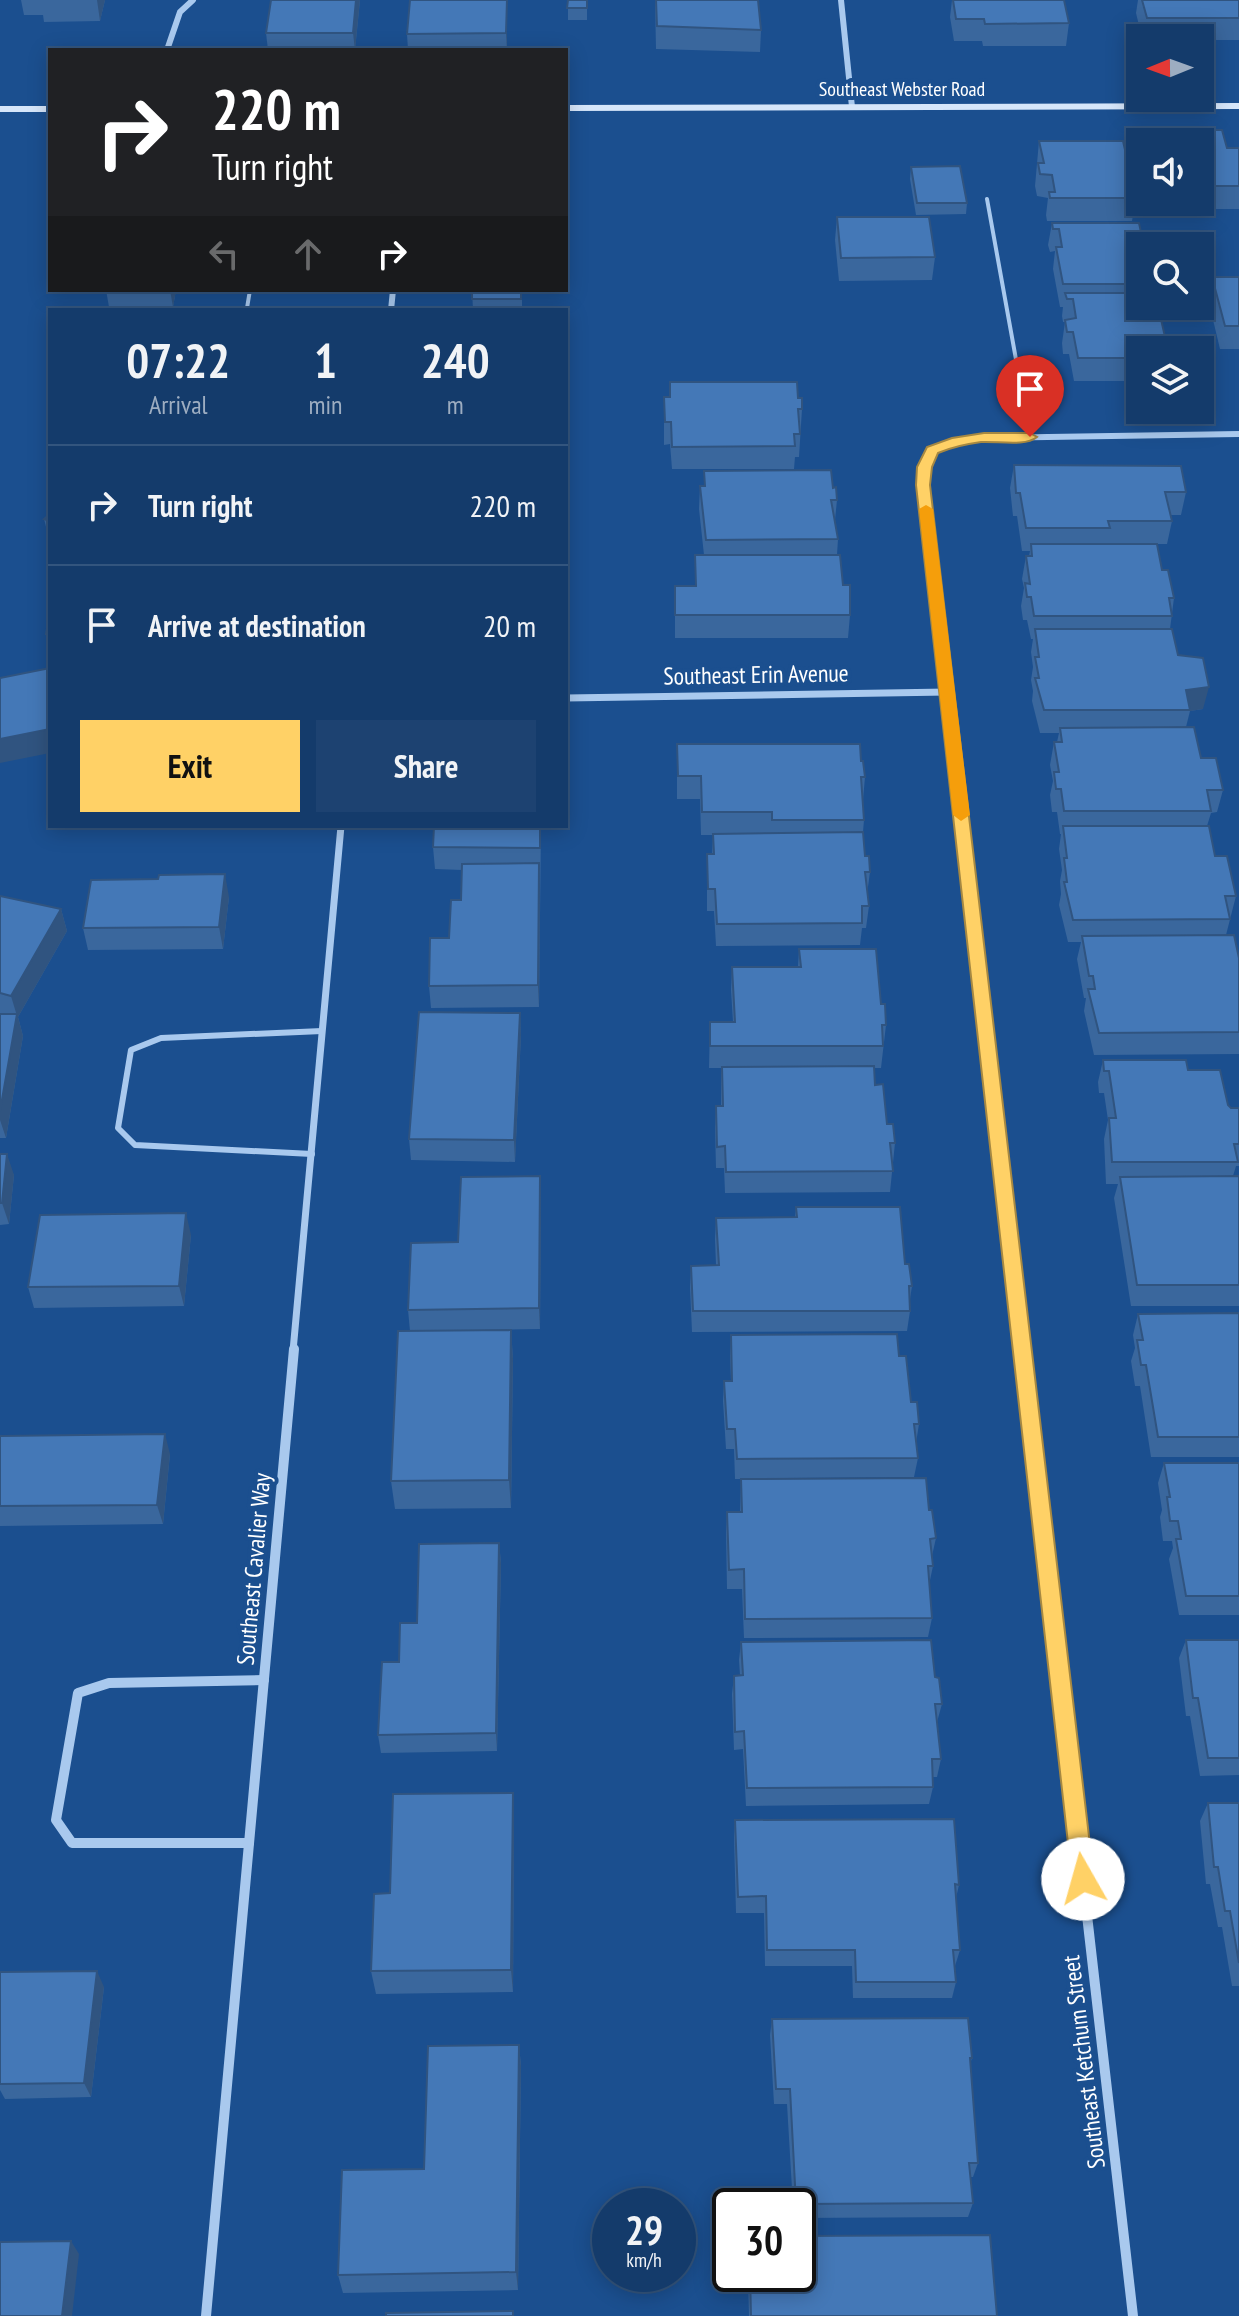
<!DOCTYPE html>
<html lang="en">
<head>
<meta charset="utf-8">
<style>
  :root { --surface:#143b6b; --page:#1d4271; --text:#f1f3f6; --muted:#9dadc1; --line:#33557e; --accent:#ffd166 }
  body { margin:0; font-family:"PT Sans Narrow",sans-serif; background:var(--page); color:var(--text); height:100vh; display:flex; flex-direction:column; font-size:30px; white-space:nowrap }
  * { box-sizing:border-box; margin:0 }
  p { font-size:26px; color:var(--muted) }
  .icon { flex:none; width:44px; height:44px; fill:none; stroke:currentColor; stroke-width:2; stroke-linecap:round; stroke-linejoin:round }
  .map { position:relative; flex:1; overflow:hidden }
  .details { position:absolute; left:48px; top:308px; width:520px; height:520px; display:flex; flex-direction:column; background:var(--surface); border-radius:0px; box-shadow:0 4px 20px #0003,0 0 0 2px var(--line) }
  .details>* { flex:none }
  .top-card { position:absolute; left:48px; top:48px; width:520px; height:244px; border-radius:0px; box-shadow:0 4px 20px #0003,0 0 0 2px var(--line); background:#202124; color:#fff; overflow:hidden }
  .needle { width:52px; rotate:269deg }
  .controls { position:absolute; left:1126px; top:24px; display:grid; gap:16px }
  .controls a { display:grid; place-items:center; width:88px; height:88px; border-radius:0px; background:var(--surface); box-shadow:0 4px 20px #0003,0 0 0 2px var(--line); font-size:40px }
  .speed { position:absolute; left:592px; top:2188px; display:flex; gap:16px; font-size:40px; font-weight:700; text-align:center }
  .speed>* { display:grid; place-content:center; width:104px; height:104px; border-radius:50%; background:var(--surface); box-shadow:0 4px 20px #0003,0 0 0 2px var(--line); line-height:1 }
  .speed small { font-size:20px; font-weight:400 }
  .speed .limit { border:4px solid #111; border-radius:12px; background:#fff; color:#111 }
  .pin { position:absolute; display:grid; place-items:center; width:68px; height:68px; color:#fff; margin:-82px -34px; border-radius:50% 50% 50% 0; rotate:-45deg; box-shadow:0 0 8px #0007 }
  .pin .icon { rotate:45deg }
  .me { position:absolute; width:88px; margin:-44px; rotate:353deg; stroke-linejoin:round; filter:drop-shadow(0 0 6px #0008) }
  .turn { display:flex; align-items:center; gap:28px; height:168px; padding:0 32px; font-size:36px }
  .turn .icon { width:104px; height:104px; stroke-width:2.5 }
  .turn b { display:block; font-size:56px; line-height:68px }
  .lanes { display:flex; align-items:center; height:76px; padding:0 32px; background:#0003; justify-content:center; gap:40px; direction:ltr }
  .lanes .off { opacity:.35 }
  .eta { display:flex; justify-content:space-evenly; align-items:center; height:136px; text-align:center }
  .eta b { font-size:48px; font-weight:700; line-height:56px }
  .cta { display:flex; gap:16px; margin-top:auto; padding:16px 32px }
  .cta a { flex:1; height:92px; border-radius:0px; background:var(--accent); color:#111; font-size:32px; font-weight:700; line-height:92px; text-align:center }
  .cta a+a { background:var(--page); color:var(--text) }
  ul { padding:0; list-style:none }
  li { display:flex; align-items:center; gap:24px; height:120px; padding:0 32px; border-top:2px solid var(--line) }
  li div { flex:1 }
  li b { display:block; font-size:30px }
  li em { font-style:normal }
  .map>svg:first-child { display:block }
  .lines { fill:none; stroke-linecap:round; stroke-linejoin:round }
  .lane-far1 { stroke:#a9c9ee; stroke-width:4 }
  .lane { stroke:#a9c9ee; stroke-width:6 }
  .street-far2 { stroke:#a9c9ee; stroke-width:6 }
  .street-far1 { stroke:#a9c9ee; stroke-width:7 }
  .street { stroke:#a9c9ee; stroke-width:10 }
  .secondary { fill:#d6e6fa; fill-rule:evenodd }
  .wall { fill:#3a679d }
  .shaded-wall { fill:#305480 }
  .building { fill:#4478b7; stroke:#305480; stroke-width:2 }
  .route { fill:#ffd166; stroke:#a68842; stroke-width:2 }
  .slow { fill:#f59e0b }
  .labels { text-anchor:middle; stroke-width:8; stroke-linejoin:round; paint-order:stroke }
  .far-street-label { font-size:20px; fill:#fff; stroke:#1b4f8f }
  .street-label { font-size:24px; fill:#fff; stroke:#1b4f8f }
</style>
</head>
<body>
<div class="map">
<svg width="1239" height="2316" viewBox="0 0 1239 2316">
  <rect width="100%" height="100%" fill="#1b4f8f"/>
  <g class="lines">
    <g class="lane-far1">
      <polyline points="987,199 1030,437"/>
      <polyline points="250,290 247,308 255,310"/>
    </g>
    <polyline class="lane" points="312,1154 135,1145 118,1128 131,1050 161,1038 322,1031"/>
    <g class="street-far2">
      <polyline points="841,0 852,107"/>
      <polyline points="167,50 180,12 193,0"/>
      <polyline points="391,310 393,290"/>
      <polyline points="936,594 923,485 924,467 932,450 952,442 984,438 1239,434"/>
    </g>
    <g class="street-far1">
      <polyline points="935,592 1022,1351"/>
      <polyline points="566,698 947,692"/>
      <polyline points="293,1351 341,826"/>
    </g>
    <g class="street">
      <polyline points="1022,1349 1133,2316"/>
      <polyline points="249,1843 72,1843 56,1820 78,1693 109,1683 264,1680"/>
      <polyline points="206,2316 294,1349"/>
    </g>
    <g class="secondary">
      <polygon points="1239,103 1239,109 566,111 566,105"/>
      <rect x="0" y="106" width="50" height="6"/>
    </g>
  </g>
  <g class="wall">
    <polygon points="21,0 105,0 100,21 44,22 43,15 24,15"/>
    <polygon points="360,0 355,50 268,50 266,33"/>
    <rect x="568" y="0" width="19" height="20"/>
    <polygon points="655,0 761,30 760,52 656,49"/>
    <polygon points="952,0 1064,0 1069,23 1066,46 983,46 982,41 954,41 950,17"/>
    <polygon points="1138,0 1239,0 1239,40 1200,40 1200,38 1142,38 1136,13"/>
    <polygon points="507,14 507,50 408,50 407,34"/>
    <polygon points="1179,130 1227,148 1239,148 1239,209 1189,209 1187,202 1200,202 1200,142 1176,142"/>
    <polygon points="1039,141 1136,198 1132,221 1047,221 1046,215 1048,198 1037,196 1035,186"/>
    <polygon points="911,167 967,203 966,214 916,215 910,179"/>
    <polygon points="837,217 935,257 932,280 839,281 835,240"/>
    <polygon points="1052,223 1140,246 1140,381 1074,381 1069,354 1063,354 1062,343 1065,322 1063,322 1062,316 1063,307 1060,307 1053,269 1055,251 1050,252 1048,245"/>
    <polygon points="1212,277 1239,277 1239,349 1220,349 1208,299"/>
    <polygon points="106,290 176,290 173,307 109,307"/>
    <polygon points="472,290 522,290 522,310 473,310"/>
    <polygon points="664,397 798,398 802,409 799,457 795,457 794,469 672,469 670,444 664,445"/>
    <polygon points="1014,465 1186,492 1181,515 1170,515 1172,521 1167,544 1157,544 1162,570 1174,598 1170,629 1178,655 1203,709 1190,711 1186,727 1201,758 1223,790 1217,812 1211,813 1207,826 1215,856 1236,896 1226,935 1239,958 1239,1054 1094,1055 1084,1011 1086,998 1084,998 1077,959 1081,942 1068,942 1059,905 1061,894 1060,881 1062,870 1059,849 1061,834 1060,834 1057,812 1052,812 1050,795 1053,781 1050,765 1054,742 1057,742 1059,733 1040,733 1032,701 1033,691 1031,680 1033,667 1031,652 1033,639 1031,639 1027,620 1023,620 1021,606 1024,588 1022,579 1026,556 1029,556 1030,551 1022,551 1017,516 1013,516 1010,488"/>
    <polygon points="704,471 833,488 837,500 835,520 838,539 837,555 850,615 848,638 675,638 675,586 695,586 695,555 704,555 699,509 700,486 704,486"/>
    <polygon points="50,514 50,542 44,519"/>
    <polygon points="50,613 50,652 46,634"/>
    <polygon points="677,744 861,761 865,777 863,800 864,820 863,832 865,856 870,872 867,894 869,906 866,928 862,928 860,945 716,946 714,911 707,911 707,854 712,854 713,835 701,835 700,799 677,799"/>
    <polygon points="541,826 539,1007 431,1008 429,986 449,938 461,900 462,870 435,869 433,847"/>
    <polygon points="0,896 61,909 67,931 18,1017 23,1036 6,1138 0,1138 0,1014 3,1014 0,1014"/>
    <polygon points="229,897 223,949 88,950 83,928"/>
    <polygon points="799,949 881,1004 886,1025 881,1068 875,1068 875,1085 887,1124 895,1143 890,1192 725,1193 724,1168 716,1168 715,1128 716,1106 721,1106 721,1068 709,1068 710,1022 733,1022 731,990 732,967 798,967"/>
    <polygon points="520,1013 521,1035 515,1162 411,1160 409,1139"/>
    <polygon points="1103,1060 1188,1070 1231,1108 1239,1108 1239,1166 1236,1166 1233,1176 1239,1176 1239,1306 1131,1306 1114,1198 1118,1184 1106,1184 1104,1139 1108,1120 1104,1093 1099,1093 1098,1082"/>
    <polygon points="0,1154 14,1175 9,1224 0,1225"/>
    <polygon points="541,1197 540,1329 410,1331 408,1310 458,1242"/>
    <polygon points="796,1207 905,1264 912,1286 910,1299 910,1311 907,1331 692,1332 690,1287 691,1266 716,1265 715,1239 716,1218 795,1217"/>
    <polygon points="191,1235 184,1306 34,1308 28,1287"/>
    <polygon points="1138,1314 1239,1437 1239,1457 1151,1457 1140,1386 1135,1386 1131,1361 1135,1348 1133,1335"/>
    <polygon points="511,1330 513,1359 511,1508 395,1509 391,1481"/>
    <polygon points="731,1335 899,1356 911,1402 919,1424 916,1443 918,1458 914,1477 787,1478 929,1510 936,1538 932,1556 933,1566 929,1585 932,1618 928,1637 744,1638 742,1589 727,1589 726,1532 727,1512 740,1512 741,1479 735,1479 734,1449 726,1449 723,1401 724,1381 731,1381 730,1356"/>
    <polygon points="0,1436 170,1454 163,1524 0,1526"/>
    <polygon points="1164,1463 1239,1463 1239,1615 1179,1615 1169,1559 1173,1548 1172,1541 1163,1541 1160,1517 1162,1510 1158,1483"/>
    <polygon points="499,1543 501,1563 497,1751 381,1753 378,1735 399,1662"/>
    <polygon points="1186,1640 1239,1640 1239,1775 1200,1776 1190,1716 1186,1716 1179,1658"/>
    <polygon points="741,1642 935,1677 942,1704 937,1722 941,1759 937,1777 933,1777 933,1787 929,1804 746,1806 743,1749 734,1750 732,1694 734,1676 740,1675 739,1660"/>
    <polygon points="1208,1803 1239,1803 1239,1986 1232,1986 1222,1927 1218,1927 1210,1884 1206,1884 1200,1821"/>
    <polygon points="514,1817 513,1992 376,1994 371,1971 390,1893"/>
    <polygon points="735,1820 959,1885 956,1898 960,1950 955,1966 956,1982 952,1998 853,1998 852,1966 765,1966 764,1913 736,1913 734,1837"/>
    <polygon points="0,1972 104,1987 91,2097 5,2099 0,2090"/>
    <polygon points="772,2019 972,2058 970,2064 978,2163 973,2177 970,2177 973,2203 968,2217 798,2218 798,2206 793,2206 787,2104 774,2104 770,2035"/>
    <polygon points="519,2045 521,2066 518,2290 343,2293 338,2275 424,2169"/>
    <polygon points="748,2274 798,2274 997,2316 749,2316"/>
  </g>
  <g class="shaded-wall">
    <polygon points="97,0 105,0 100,21"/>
    <polygon points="356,0 360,0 355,50 353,33"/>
    <polygon points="507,0 507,50 506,33"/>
    <polygon points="170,290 176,290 173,307"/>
    <polygon points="1209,687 1203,709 1190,711 1186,690"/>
    <polygon points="50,729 50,753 0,763 0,739"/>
    <polygon points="539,863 540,886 539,1007 538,985"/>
    <polygon points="225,874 229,897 223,949 219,927"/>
    <polygon points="61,909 67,931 18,1017 23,1036 6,1138 0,1120 0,1111 17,1016 11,996"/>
    <polygon points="520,1013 521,1035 515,1162 514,1140"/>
    <polygon points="7,1154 14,1175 9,1224 2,1203"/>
    <polygon points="540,1176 541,1197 540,1329 539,1308"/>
    <polygon points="186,1213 191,1235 184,1306 179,1286"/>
    <polygon points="511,1330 513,1359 511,1508 509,1480"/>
    <polygon points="165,1434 170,1454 163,1524 157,1505"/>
    <polygon points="499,1543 501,1563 497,1751 496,1733"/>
    <polygon points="513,1793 514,1817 513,1992 511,1970"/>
    <polygon points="97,1971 104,1987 91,2097 84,2083"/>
    <polygon points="519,2045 521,2066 518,2290 516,2272"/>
    <polygon points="71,2241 79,2254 72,2316 62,2316"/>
  </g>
  <g class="building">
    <polygon points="271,0 356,0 353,33 266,33"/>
    <polygon points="410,0 507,0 506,33 407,34"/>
    <polygon points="568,0 587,0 587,8 567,8"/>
    <polygon points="656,0 758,0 761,30 657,26"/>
    <polygon points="953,0 1064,0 1069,23 985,24 984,19 956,19"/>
    <polygon points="1142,0 1239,0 1239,18 1147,18"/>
    <polygon points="1179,130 1222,130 1227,148 1239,148 1239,186 1200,186 1200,142 1182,142"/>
    <polygon points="1039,141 1123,141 1136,198 1050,198 1049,192 1055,192 1052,175 1040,174 1038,163 1044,163"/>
    <polygon points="960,166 967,203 917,203 911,167"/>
    <polygon points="837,217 929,217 935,257 841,258"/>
    <polygon points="1052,223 1139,223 1144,246 1140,246 1140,284 1063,284 1056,247 1062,247 1059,229 1053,229"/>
    <polygon points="1212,277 1239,277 1239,326 1225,326"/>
    <rect x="472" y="290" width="49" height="9"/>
    <polygon points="1065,293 1140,293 1140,306 1158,306 1168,350 1140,350 1140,358 1078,358 1073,332 1067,332 1065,320 1076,318 1073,299 1067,299"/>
    <polygon points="670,382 797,382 798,398 802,398 802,409 798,409 800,434 794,434 795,446 672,447 671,422 665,422 664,397 670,397"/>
    <polygon points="1014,465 1181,466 1186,492 1165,492 1172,521 1108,521 1110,528 1026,528 1020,493 1016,493"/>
    <polygon points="831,470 833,488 836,487 837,500 831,500 838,539 706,540 700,486 705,486 704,471"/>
    <polygon points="50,514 50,521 44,519"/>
    <polygon points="1031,544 1157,544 1162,570 1168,570 1174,598 1169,598 1172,616 1034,616 1031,597 1027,597 1025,583 1030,584 1026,556 1032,556"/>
    <polygon points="695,555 840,555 843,585 850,585 850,615 675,615 675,586 696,586"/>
    <polygon points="50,613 50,634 46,634"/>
    <polygon points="1035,629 1172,629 1178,655 1203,658 1209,687 1186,690 1190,710 1044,710 1035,678 1039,678 1035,657 1039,657"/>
    <polygon points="50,668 50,729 0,739 0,678"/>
    <polygon points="1194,727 1201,758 1216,758 1223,790 1207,790 1211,811 1064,811 1061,789 1056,789 1054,772 1059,772 1054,742 1062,742 1060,728"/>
    <polygon points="677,744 860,744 861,761 863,761 865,777 861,777 864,820 772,820 772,812 702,812 701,776 678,776"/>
    <polygon points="434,826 540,826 540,848 433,847"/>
    <polygon points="1063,826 1209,826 1215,856 1227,856 1236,896 1225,896 1230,919 1073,920 1064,882 1067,882 1064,858 1067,858"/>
    <polygon points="863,832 865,856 869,856 870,872 865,872 869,906 862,906 862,923 717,924 715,889 708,889 707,854 714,854 713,834"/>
    <polygon points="539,863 538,985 429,986 430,938 449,938 451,900 461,900 462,864"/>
    <polygon points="225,874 219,927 83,928 91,880 158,879 159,875"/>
    <polygon points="0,896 61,909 11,996 0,993"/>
    <polygon points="1234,935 1239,958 1239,1032 1099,1033 1088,989 1095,989 1093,976 1089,976 1082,936"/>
    <polygon points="799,949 876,949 881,1004 885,1004 886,1025 882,1025 883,1046 710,1046 710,1022 735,1022 732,967 801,967"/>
    <polygon points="419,1012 520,1013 514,1140 409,1139"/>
    <polygon points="0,1014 17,1014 0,1111"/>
    <polygon points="1103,1060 1186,1060 1188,1070 1220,1070 1228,1105 1231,1108 1239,1108 1239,1144 1234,1144 1238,1162 1112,1162 1109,1118 1116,1118 1109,1071 1104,1071"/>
    <polygon points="874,1066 875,1085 883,1084 887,1124 893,1124 895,1143 890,1143 893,1171 726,1172 725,1146 717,1147 716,1106 723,1106 722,1067"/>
    <polygon points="0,1154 7,1154 2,1203 0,1203"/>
    <polygon points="540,1176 539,1308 408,1310 411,1243 458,1242 461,1177"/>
    <polygon points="1239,1176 1239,1285 1137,1285 1120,1177"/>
    <polygon points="796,1207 900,1207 905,1264 909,1264 912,1286 909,1286 910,1311 693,1311 691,1266 719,1265 716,1218 797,1217"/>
    <polygon points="186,1213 179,1286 28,1287 40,1215"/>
    <polygon points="1239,1313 1239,1437 1158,1437 1146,1365 1141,1365 1137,1340 1143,1340 1138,1314"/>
    <polygon points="511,1330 509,1480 391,1481 398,1331"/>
    <polygon points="897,1334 899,1356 906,1356 911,1402 917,1402 919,1424 914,1424 918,1458 737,1459 735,1429 727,1429 724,1381 732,1381 731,1335"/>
    <polygon points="165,1434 157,1505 0,1506 0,1436"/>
    <polygon points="1164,1463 1239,1463 1239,1596 1186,1596 1176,1539 1181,1539 1178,1521 1170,1521 1167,1497 1170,1497"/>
    <polygon points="926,1478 929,1510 932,1510 936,1538 930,1539 933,1566 928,1566 932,1618 745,1619 744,1569 729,1570 727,1512 742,1512 741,1479"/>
    <polygon points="499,1543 496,1733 378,1735 382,1662 399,1662 400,1623 417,1623 419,1544"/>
    <polygon points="931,1640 935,1677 939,1678 942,1704 935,1704 941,1759 932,1759 933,1787 747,1788 744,1731 735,1732 734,1676 743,1675 741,1642"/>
    <polygon points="1186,1640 1239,1640 1239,1758 1208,1758 1198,1698 1193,1698"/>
    <polygon points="513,1793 511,1970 371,1971 374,1894 390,1893 393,1794"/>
    <polygon points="1208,1803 1239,1803 1239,1963 1230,1911 1225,1911 1218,1867 1214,1867"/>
    <polygon points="954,1819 959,1885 955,1884 960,1950 953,1950 956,1982 856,1982 855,1950 767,1950 766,1896 738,1897 735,1820"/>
    <polygon points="97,1971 84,2083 0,2084 0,1972"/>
    <polygon points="968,2018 972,2058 970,2058 978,2163 969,2163 973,2203 796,2204 790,2089 776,2089 772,2019"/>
    <polygon points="519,2045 516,2272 338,2275 342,2170 424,2169 428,2046"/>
    <polygon points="990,2235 997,2316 751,2316 750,2274 798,2274 798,2236"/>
    <polygon points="71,2241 62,2316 0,2316 0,2242"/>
    <polygon points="513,2311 513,2316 386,2316 386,2313"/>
  </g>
  <path class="route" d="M984,433H1030L1037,437C1025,447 998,441 981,442C966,444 952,447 938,453L932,467L930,485L1094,1879L1091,1886L1083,1889L1076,1886L1072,1879L916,485L917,467L927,447L952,438Z"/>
  <polygon class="slow" points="926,505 933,509 970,815 961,821 953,815 919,509"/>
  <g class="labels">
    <g class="far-street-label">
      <text x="902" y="96">Southeast Webster Road</text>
    </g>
    <g class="street-label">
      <text transform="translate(756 675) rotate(-1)" y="8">Southeast Erin Avenue</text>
      <text transform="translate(254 1569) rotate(-85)" y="8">Southeast Cavalier Way</text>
      <text transform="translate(1084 2062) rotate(-97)" y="8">Southeast Ketchum Street</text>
    </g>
  </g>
</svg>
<div class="controls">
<a><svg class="needle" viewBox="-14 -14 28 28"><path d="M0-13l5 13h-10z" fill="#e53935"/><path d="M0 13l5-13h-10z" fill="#9dadc1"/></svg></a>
<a><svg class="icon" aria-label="sound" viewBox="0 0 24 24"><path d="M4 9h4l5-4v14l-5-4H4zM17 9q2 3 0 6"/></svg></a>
<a><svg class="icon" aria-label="search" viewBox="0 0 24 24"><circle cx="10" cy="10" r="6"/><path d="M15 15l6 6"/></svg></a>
<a><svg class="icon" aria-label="layers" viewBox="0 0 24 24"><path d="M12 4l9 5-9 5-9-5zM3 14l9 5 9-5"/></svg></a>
</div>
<div class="speed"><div>29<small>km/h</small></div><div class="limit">30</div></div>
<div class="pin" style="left:1030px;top:437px;background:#d93025"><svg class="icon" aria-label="arrive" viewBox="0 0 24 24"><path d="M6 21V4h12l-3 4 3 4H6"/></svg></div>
<svg class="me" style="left:1083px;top:1879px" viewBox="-20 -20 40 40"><circle r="19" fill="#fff"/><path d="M0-13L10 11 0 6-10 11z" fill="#ffd166"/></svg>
<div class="top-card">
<div class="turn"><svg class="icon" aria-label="right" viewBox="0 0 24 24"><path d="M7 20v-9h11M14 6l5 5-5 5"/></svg><div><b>220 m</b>Turn right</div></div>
<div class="lanes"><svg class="icon off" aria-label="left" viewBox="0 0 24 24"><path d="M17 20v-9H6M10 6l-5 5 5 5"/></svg><svg class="icon off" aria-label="ahead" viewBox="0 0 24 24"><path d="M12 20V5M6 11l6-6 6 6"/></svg><svg class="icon" aria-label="right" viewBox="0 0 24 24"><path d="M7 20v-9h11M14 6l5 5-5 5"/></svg></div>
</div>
<section class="details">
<div class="eta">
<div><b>07:22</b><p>Arrival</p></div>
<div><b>1</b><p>min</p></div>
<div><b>240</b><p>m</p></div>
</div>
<ul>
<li><svg class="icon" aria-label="right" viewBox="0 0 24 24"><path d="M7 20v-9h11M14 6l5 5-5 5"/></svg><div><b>Turn right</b></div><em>220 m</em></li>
<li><svg class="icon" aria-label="arrive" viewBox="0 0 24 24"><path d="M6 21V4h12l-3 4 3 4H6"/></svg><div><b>Arrive at destination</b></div><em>20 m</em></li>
</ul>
<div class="cta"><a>Exit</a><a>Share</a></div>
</section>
</div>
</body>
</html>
